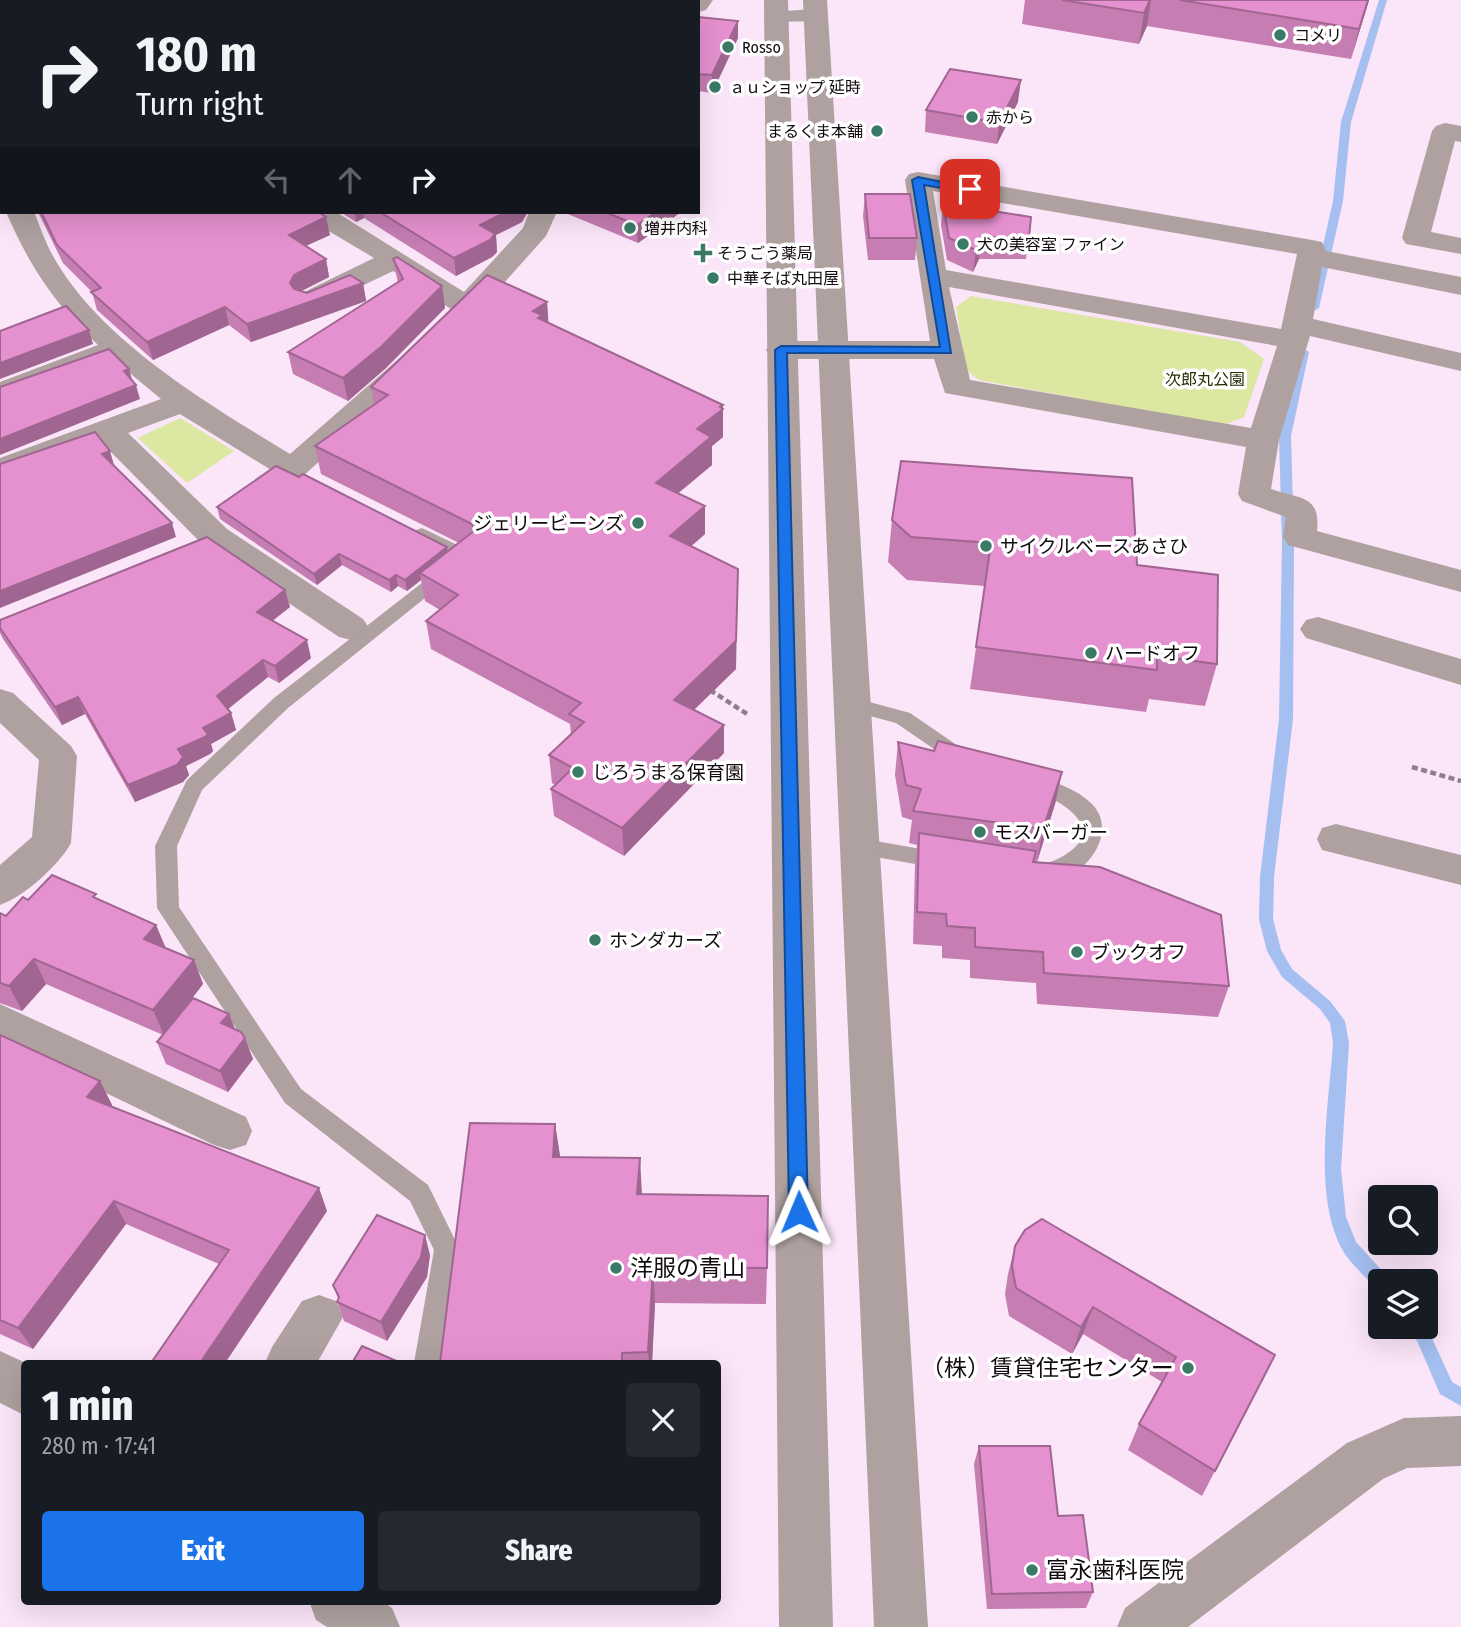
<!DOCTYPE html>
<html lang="en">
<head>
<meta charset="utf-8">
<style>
  :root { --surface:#171b24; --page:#242831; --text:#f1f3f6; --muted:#9ea1a6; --accent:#1a73e8 }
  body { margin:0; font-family:"Fira Sans Condensed","Noto Sans JP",sans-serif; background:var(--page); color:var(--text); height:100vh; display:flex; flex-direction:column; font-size:26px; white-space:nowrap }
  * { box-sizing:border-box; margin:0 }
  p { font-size:23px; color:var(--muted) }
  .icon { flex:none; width:38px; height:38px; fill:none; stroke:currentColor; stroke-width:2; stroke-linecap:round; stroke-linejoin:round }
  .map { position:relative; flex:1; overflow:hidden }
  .sheet { position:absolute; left:21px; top:1360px; width:700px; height:245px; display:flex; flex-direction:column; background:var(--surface); border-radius:7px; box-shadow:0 7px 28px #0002 }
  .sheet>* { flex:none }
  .top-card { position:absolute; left:0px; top:0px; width:700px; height:214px; box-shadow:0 7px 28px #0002; background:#171b24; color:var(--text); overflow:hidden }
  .buttons { position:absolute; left:1368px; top:1185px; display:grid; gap:14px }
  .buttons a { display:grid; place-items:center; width:70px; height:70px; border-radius:7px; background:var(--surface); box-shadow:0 7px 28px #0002; font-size:35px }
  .pin { position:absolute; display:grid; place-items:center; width:60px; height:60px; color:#fff; margin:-30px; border-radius:14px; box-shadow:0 4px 10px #0006 }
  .me { position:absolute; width:77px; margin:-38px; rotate:359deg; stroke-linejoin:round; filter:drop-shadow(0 0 5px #0008) }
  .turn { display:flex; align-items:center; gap:24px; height:147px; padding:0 21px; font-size:32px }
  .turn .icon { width:91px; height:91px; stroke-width:2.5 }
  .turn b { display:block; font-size:49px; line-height:60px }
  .lanes { display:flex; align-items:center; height:66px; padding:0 21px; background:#0003; justify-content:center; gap:35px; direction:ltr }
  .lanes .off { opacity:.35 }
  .round { display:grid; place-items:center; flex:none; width:74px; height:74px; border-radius:7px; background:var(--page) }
  .overview { display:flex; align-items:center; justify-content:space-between; height:119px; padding:0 21px }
  h1 { font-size:42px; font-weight:800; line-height:52px }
  .action { display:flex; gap:14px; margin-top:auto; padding:14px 21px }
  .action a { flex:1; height:80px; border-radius:7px; background:var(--accent); color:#fff; font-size:28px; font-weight:800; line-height:80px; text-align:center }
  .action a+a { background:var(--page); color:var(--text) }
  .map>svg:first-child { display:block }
  .green { fill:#dce7a1 }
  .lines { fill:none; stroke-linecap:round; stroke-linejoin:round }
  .stream { fill:#a4bff0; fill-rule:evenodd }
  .path { stroke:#8d7e8b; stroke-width:4.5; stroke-dasharray:6 3.5; stroke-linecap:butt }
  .service { fill:#aea19f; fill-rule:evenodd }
  .minor { fill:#aea19f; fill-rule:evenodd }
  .tertiary { fill:#aea19f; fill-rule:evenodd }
  .wall { fill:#c57db2 }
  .shaded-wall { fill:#a06691 }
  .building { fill:#e591cf; stroke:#a06691; stroke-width:2 }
  .route { fill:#1a73e8; stroke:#114b97; stroke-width:2 }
  .poi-dot { fill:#3b7a67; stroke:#fff; stroke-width:2.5 }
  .labels { text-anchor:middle; stroke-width:7; stroke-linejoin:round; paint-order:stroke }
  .far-poi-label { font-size:16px; fill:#110a10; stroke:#fff; text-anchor:start }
  .far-park-label { font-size:16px; fill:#282d02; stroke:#fff }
  .poi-label { font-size:19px; fill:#110a10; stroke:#fff; text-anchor:start }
  .near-poi-label { font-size:23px; fill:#110a10; stroke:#fff; text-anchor:start }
</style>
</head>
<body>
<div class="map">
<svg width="1461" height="1627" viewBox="0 0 1461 1627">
  <rect width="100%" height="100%" fill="#fbe5f9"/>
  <g class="green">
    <polygon points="971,296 1240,342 1264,359 1244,417 1224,425 979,380 966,370 956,307"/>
    <polygon points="180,418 234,451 187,483 138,438"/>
  </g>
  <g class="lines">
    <g class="stream">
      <polygon points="1379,0 1387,0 1351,122 1343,201 1319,308 1314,311 1309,308 1333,201 1341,122"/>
      <path d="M1304,349L1309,352L1291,436L1294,542L1293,719L1274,877L1273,919L1281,950L1292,969L1330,1001L1345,1021L1349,1043L1341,1169L1346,1217L1356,1242L1387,1276L1389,1281H1381V1290L1375,1288C1365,1276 1351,1264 1343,1251C1312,1196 1329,1104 1333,1043L1330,1023L1320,1009L1282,977L1267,951L1259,919L1260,877L1279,719L1282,542L1279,436L1299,352Z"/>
      <polygon points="1426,1325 1452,1382 1461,1387 1461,1406 1440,1394 1418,1343 1408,1326"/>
    </g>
    <g class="path">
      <polyline points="710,690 747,714"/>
      <polyline points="1412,767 1461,781"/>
    </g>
    <g class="service">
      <polygon points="422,528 474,553 476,557 288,708 202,790 177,846 179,907 301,1089 428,1185 460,1250 440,1363 414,1363 434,1250 410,1201 285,1103 157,908 155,846 187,780 274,698 454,558 416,538 413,534 416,530"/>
      <polygon points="851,697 910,713 967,752 970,757 967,762 953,762 896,723 844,709 841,704 844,699"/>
      <path d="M1032,775C1052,781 1076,788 1092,804C1123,836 1076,891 1037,879L1034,873L1037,867C1113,843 1083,806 1025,788L1022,783L1025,778Z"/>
      <polygon points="859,838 943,853 951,855 954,861 951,867 943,869 859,854 851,852 848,846 851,840"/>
    </g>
    <g class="minor">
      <polygon points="689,0 713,0 706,10 698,12 698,2"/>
      <polygon points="816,9 824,11 828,16 824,21 768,22 764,17 768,12"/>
      <polygon points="1445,123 1461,126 1461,142 1455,141 1431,232 1461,238 1461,254 1406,244 1402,238 1432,131 1436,126"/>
      <path d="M918,172L1312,240L1322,242L1326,251L1461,277V295L1322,267L1313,319L1461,353V371L1310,336L1279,440L1271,489C1300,499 1321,495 1317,531L1461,570V592L1288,545L1283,537L1286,517L1242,501L1238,494L1246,447L945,393L934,359H781L770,356L766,350L770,344L781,341H930L905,180L909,174ZM933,191L1297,254L1281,329L946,270ZM949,287L1277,346L1251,428L970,380Z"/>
      <rect x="0" y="175" width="2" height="16"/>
      <path d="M6,212H34C40,226 45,242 53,256C100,341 210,405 290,454L401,357L412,354L423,357L427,363L423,369L303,476L292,479L281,476L180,414L128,433L227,529L363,619L369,628L363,637L351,640L339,637L203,545L102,443L0,479V458L161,399L114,360L0,402V382L98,345C54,303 30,267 6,212Z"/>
      <polygon points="303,212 336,212 464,292 523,228 529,212 557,212 546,236 477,313 467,316 457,313 393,271 320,306 310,309 300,306 296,300 300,294 374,258 307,218"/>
      <polygon points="1318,617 1461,659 1461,685 1306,638 1300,629 1306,620"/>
      <path d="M0,689L13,693L71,746L77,756L71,843C58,866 25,896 0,905V865L32,837L39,760L0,723Z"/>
      <polygon points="1336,824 1461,855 1461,885 1322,850 1317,839 1322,828"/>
      <polygon points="0,1004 246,1117 252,1131 246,1145 230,1150 214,1145 0,1042"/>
      <polygon points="319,1295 336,1301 343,1317 317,1363 265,1363 272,1347 302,1301"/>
      <polygon points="0,1351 26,1363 24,1415 0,1403"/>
      <polygon points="1461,1416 1461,1466 1407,1468 1383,1479 1188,1627 1117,1627 1125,1608 1347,1443 1404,1418"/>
      <polygon points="309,1601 382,1601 392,1608 400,1627 327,1627 316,1620"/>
    </g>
    <g class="tertiary">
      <polygon points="764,0 788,0 833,1627 779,1627"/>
      <polygon points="803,0 827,0 928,1627 874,1627"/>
    </g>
  </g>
  <g class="wall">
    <polygon points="1025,0 1369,0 1351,59 1147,26 1139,44 1022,24"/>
    <polygon points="698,17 738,21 738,38 712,93 698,91"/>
    <polygon points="1018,102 997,144 925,132 926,110"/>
    <polygon points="865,194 917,238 915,260 868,260 863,216"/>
    <polygon points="943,203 1029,237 1026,259 979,259 973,272 947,260 941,225"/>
    <polygon points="38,212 318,212 330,235 306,246 326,259 329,277 300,291 307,293 363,283 366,301 251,342 229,325 153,360 97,310 92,292 63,263"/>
    <polygon points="340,212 528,212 522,222 496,235 497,252 492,257 456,276 364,218 356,222"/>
    <polygon points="563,212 681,212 638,243"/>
    <polygon points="393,259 442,286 445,308 386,368 348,401 293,374 288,352 398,283"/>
    <polygon points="547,302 548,323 723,405 723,437 712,446 712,465 678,493 705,506 705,534 691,546 736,669 694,710 724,753 624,856 554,816 551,789 555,785 552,783 549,755 571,734 570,724 431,649 426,621 440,610 425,601 421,580 407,591 398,586 391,592 342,565 317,585 220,519 217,507 448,551 459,543 321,474 315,446 374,405 371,387"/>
    <polygon points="892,520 1137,565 1217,664 1205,706 1149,699 1146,712 970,689 985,586 907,580 888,562"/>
    <polygon points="290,607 272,621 311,658 279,683 268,677 228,709 231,713 236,730 211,744 213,751 210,754 186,766 189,775 183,782 135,802 85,714 62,725 3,639 0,633 0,620"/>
    <polygon points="898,742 934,751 1062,772 1055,804 1037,862 1034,862 1229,986 1218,1017 1037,1004 1036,983 970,978 970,960 942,958 942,946 913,944 915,865 917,845 909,843 912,820 902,817 895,775"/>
    <polygon points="28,900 98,900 156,925 166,948 194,960 203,984 185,1007 229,1014 235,1029 253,1059 228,1092 166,1064 157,1042 163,1035 46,984 22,1011 0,1003 0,913 6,916"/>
    <polygon points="0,1035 100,1081 112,1105 111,1106 327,1211 225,1363 151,1363 219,1264 126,1224 33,1349 0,1334"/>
    <polygon points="555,1124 560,1157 642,1194 767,1268 766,1304 655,1303 652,1363 440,1363"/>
    <polygon points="1015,1246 1275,1355 1202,1496 1128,1450 1139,1424 1162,1382 1083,1334 1072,1354 1009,1316 1005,1294 1008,1274"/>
    <polygon points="430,1255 427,1277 387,1341 344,1321 337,1302 338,1298 333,1285"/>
    <polygon points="979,1446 1058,1516 1093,1592 1086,1608 987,1609 974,1464"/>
  </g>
  <g class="shaded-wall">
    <polygon points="93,0 113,0 111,2 91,2"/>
    <polygon points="491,0 506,0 505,2 489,2"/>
    <polygon points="1150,0 1151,0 1147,26 1139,44 1144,13"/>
    <polygon points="1368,0 1369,0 1351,59 1359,29"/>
    <polygon points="738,21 738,38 712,93 712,75"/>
    <polygon points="1021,80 1018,102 997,144 999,123"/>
    <polygon points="355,212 363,212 364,218 356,222"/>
    <polygon points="506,212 528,212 522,222 496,235 497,252 492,257 456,276 454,258 480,225"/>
    <polygon points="656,212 681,212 638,243 637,225"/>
    <polygon points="326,217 330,235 292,252 289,235"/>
    <polygon points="981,237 979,259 973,272 976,250"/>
    <polygon points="326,259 329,277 298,293 294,301 290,283 294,275"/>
    <polygon points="363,283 366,301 251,342 247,324"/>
    <polygon points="442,286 445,308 386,368 348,401 343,378"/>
    <polygon points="547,302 549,329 533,311"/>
    <polygon points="225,307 229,325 153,360 147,342"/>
    <polygon points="89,330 93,344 0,379 0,363"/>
    <polygon points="129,369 133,383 124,371"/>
    <polygon points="136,385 140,399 0,455 0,439"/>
    <polygon points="723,405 723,437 712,446 712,465 657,511 656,483 697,429"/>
    <polygon points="110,451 114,465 102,454"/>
    <polygon points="705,506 705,534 671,564 670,536"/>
    <polygon points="172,523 176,537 0,608 0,591"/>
    <polygon points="447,547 449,558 420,573 421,580 407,591 405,580"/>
    <polygon points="339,554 342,565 317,585 314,574"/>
    <polygon points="738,569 736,669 675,728 674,700"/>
    <polygon points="396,575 398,586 391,592 389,580"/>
    <polygon points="285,590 290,607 262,629 257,612"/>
    <polygon points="307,640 311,658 279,683 275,666"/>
    <polygon points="263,660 268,677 223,713 217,696"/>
    <polygon points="78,697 85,714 62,725 55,707"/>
    <polygon points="231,713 236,730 211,744 213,751 210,754 186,766 189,775 183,782 135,802 128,785 178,749 203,728"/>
    <polygon points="724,725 724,753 624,856 622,828"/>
    <polygon points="1062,772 1055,804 1037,862 1043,829"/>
    <polygon points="156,925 166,950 144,939"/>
    <polygon points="34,959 46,984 22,1011 9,986"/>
    <polygon points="194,960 203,984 164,1035 153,1010"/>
    <polygon points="229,1014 237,1035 221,1023"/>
    <polygon points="245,1038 253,1059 228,1092 220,1071"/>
    <polygon points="100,1081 112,1105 99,1121 87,1097"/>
    <polygon points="555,1124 561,1162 553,1157"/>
    <polygon points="640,1158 642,1195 637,1194"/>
    <polygon points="319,1188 327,1211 225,1363 200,1363"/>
    <polygon points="114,1201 126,1224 33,1349 18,1328"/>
    <polygon points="425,1235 430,1255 427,1277 387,1341 381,1322"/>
    <polygon points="653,1267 655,1303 652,1363 649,1363 648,1352"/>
    <polygon points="1093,1307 1083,1334 1072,1354 1081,1327"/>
  </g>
  <g class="building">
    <polygon points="0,0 93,0 91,2 2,2 2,155 0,158"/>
    <polygon points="263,0 491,0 489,2 261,2"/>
    <polygon points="1062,0 1150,0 1144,13"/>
    <polygon points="1180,0 1368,0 1359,29"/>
    <polygon points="698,17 738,21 712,75 698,74"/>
    <polygon points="950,69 1021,80 999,123 926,110"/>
    <polygon points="865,194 910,194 917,238 869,238"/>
    <polygon points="943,203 1031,217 1029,237 981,237 976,250 949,238"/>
    <polygon points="41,212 318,212 326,217 289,235 326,259 294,275 290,283 294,289 307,293 350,275 363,283 247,324 225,307 147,342 91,292 101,288 57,245"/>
    <polygon points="380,212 506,212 480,225 495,234 490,240 454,258"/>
    <polygon points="605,212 656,212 637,225"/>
    <polygon points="397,257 442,286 382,346 343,378 288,352 403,279 393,259"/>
    <polygon points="487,275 547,302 533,311 542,315 538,318 723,405 720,407 723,409 697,429 711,437 656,483 705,506 670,536 738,569 736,641 674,700 724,725 622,828 551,789 573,768 549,755 584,722 569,714 581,703 426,621 458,595 420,573 474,531 472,524 315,446 388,395 371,387"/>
    <polygon points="66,306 89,330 0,363 0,331"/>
    <polygon points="109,349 129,369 124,371 136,385 0,439 0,387"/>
    <polygon points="95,432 110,451 102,454 172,523 0,591 0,464"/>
    <polygon points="901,461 1132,478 1137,565 1218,575 1217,664 1157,656 1157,670 976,647 991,543 911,537 892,520"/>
    <polygon points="276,466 299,477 303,474 447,547 405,580 396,575 389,580 339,554 314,574 217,507"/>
    <polygon points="207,537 285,590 257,612 307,640 275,666 263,660 217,696 231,713 203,728 208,734 205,737 178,749 183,757 177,765 128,785 78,697 55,707 0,628 0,620"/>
    <polygon points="938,741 1062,772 1043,829 913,811 921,789 906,785 898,742 934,751"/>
    <polygon points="919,833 1036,851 1033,862 1100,867 1221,915 1229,986 1044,973 1043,952 975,947 975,928 947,926 946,914 917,912"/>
    <polygon points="52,875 96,894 93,897 156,925 144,939 194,960 153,1010 34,959 9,986 0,983 0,913 6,916 23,897 28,900"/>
    <polygon points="193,998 229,1014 221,1023 241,1032 245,1038 220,1071 157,1042"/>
    <polygon points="0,1035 100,1081 87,1097 319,1188 200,1363 151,1363 229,1250 114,1201 18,1328 0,1320"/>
    <polygon points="470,1123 555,1124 553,1157 640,1158 637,1194 768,1196 767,1268 653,1267 648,1352 622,1353 622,1363 440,1363"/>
    <polygon points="377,1215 425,1235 421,1257 381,1322 337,1302 339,1297 333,1285"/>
    <polygon points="1042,1219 1275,1355 1215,1471 1139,1424 1176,1357 1093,1307 1081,1327 1016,1288 1012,1266 1015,1246 1025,1230"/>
    <polygon points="362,1346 401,1363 352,1363"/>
    <polygon points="979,1446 1050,1446 1058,1516 1083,1515 1093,1592 992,1594"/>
  </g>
  <polygon class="route" points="918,177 976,189 970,193 924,185 951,353 787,353 808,1212 805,1218 799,1221 792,1218 789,1212 775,350 781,346 940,347 912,180"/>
  <g class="poi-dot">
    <circle cx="1280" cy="35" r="7"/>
    <circle cx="728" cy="47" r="7"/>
    <circle cx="715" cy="87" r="7"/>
    <circle cx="972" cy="117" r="7"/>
    <circle cx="877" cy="131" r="7"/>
    <circle cx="630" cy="228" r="7"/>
    <circle cx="963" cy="244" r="7"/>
    <path d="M699.5 242.5h7v7h7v7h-7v7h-7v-7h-7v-7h7z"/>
    <circle cx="713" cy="278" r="7"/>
    <circle cx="638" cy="523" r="7"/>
    <circle cx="986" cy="546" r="7"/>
    <circle cx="1091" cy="653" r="7"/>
    <circle cx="578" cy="772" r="7"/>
    <circle cx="980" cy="832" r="7"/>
    <circle cx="595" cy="940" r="7"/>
    <circle cx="1077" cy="952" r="7"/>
    <circle cx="616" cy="1268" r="7"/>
    <circle cx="1188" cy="1368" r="7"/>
    <circle cx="1032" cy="1570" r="7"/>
  </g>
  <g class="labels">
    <g class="far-poi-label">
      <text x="1294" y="41">コメリ</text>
      <text x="742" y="53">Rosso</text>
      <text x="729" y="93">ａｕショップ 延時</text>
      <text x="986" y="123">赤から</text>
      <text x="863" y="137" text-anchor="end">まるくま本舗</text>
      <text x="644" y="234">増井内科</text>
      <text x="977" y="250">犬の美容室 ファイン</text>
      <text x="717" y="259">そうごう薬局</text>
      <text x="727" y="284">中華そば丸田屋</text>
    </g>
    <g class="far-park-label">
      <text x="1205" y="385">次郎丸公園</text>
    </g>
    <g class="poi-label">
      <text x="624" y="530" text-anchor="end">ジェリービーンズ</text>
      <text x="1000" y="553">サイクルベースあさひ</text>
      <text x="1105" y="660">ハードオフ</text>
      <text x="592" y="779">じろうまる保育園</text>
      <text x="994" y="839">モスバーガー</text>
      <text x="609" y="947">ホンダカーズ</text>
      <text x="1091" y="959">ブックオフ</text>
    </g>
    <g class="near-poi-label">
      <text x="630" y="1276">洋服の青山</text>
      <text x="1174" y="1376" text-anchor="end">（株）賃貸住宅センター</text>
      <text x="1046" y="1578">富永歯科医院</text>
    </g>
  </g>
</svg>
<div class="buttons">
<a><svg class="icon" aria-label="search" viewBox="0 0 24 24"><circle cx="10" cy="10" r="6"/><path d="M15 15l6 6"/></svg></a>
<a><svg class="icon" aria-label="layers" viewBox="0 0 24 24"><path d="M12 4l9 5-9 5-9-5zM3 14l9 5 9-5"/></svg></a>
</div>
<div class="pin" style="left:970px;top:189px;background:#d93025"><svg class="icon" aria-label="arrive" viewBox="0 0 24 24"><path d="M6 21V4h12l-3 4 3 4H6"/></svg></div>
<svg class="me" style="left:799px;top:1212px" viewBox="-20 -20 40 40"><path d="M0-17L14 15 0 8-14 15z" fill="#1a73e8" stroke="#fff" stroke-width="4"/></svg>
<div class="top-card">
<div class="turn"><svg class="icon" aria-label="right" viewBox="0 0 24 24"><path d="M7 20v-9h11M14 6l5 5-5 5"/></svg><div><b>180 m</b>Turn right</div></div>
<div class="lanes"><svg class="icon off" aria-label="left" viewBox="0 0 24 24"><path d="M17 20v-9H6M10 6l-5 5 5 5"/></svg><svg class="icon off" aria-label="ahead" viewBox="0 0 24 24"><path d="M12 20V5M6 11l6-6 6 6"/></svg><svg class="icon" aria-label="right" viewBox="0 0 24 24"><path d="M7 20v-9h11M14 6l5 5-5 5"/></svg></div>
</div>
<section class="sheet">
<div class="overview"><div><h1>1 min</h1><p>280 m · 17:41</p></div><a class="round"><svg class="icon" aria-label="close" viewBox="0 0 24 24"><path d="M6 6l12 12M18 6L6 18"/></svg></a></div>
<div class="action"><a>Exit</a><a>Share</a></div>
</section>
</div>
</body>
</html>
